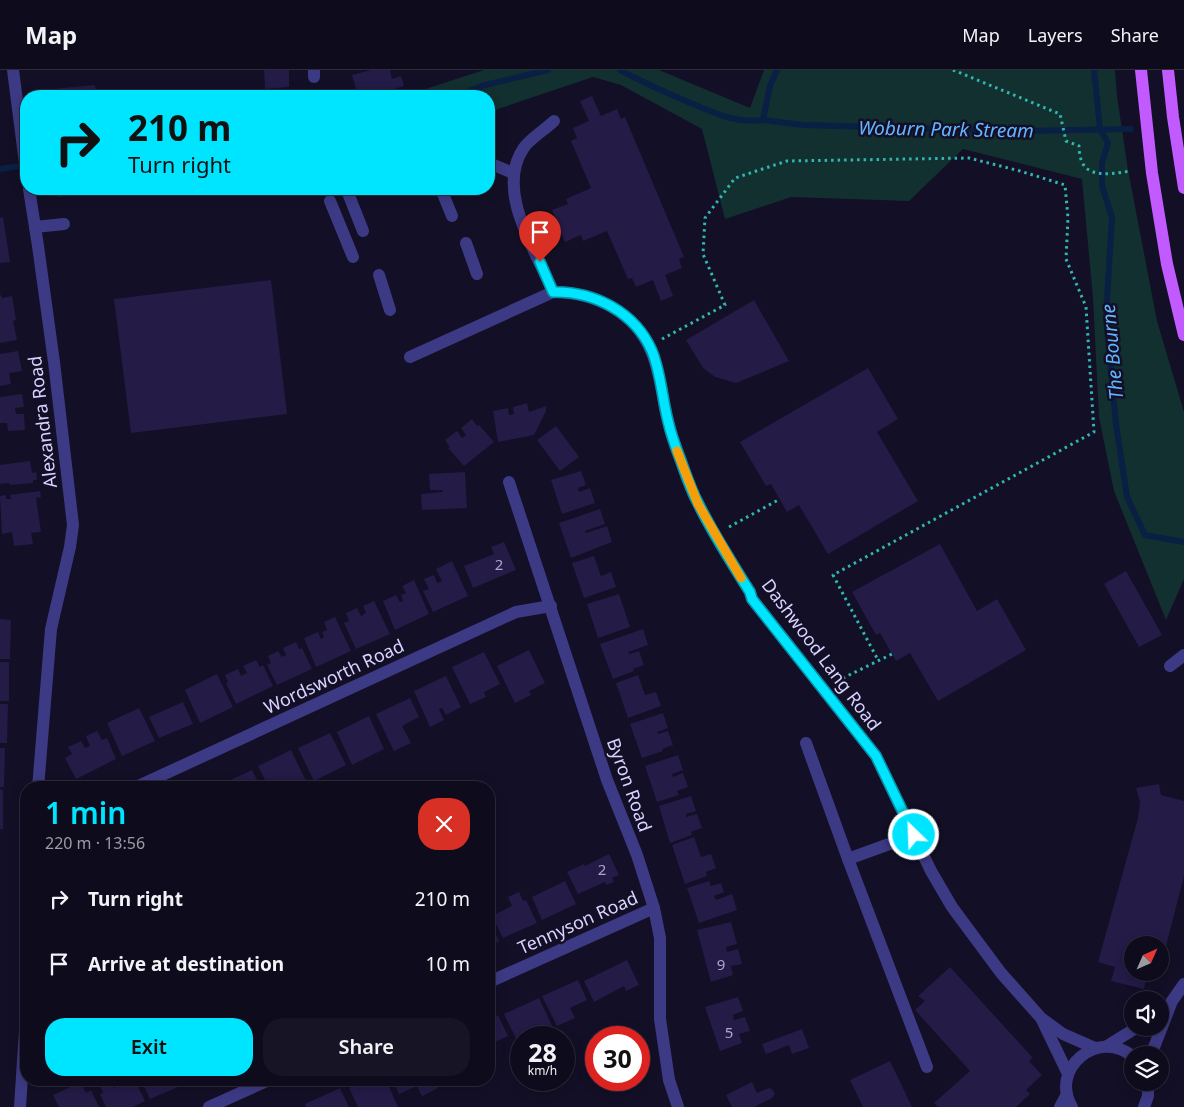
<!DOCTYPE html>
<html lang="en">
<head>
<meta charset="utf-8">
<style>
  :root { --surface:#0e0b1c; --page:#171425; --text:#f1f3f6; --muted:#9b9ba3; --line:#2e2b3b; --accent:#00e5ff }
  body { margin:0; font-family:"Noto Sans",sans-serif; background:var(--page); color:var(--text); height:100vh; display:flex; flex-direction:column; font-size:19px; white-space:nowrap }
  * { box-sizing:border-box; margin:0 }
  p { font-size:16px; color:var(--muted) }
  .icon { flex:none; width:28px; height:28px; fill:none; stroke:currentColor; stroke-width:2; stroke-linecap:round; stroke-linejoin:round }
  .map { position:relative; flex:1; overflow:hidden }
  .sheet { position:absolute; left:20px; top:711px; width:475px; height:305px; display:flex; flex-direction:column; background:var(--surface); border-radius:20px; box-shadow:0 2px 12px #0003,0 0 0 1px var(--line) }
  .sheet>* { flex:none }
  .hud { position:absolute; left:20px; top:20px; width:475px; height:105px; border-radius:20px; box-shadow:0 2px 12px #0003,0 0 0 1px var(--line); background:#00e5ff; color:#111; overflow:hidden }
  .needle { width:32px; rotate:45deg }
  .buttons { position:absolute; left:1124px; top:866px; display:grid; gap:10px }
  .buttons a { display:grid; place-items:center; width:45px; height:45px; border-radius:50%; background:var(--surface); box-shadow:0 2px 12px #0003,0 0 0 1px var(--line); font-size:25px }
  .speed { position:absolute; left:510px; top:956px; display:flex; gap:10px; font-size:25px; font-weight:700; text-align:center }
  .speed>* { display:grid; place-content:center; width:65px; height:65px; border-radius:50%; background:var(--surface); box-shadow:0 2px 12px #0003,0 0 0 1px var(--line); line-height:1 }
  .speed small { font-size:12px; font-weight:400 }
  .speed .limit { border:8px solid #d22; background:#fff; color:#111 }
  .pin { position:absolute; display:grid; place-items:center; width:42px; height:42px; color:#fff; margin:-51px -21px; border-radius:50% 50% 50% 0; rotate:-45deg; box-shadow:0 0 5px #0007 }
  .pin .icon { rotate:45deg }
  .me { position:absolute; width:55px; margin:-28px; rotate:336deg; stroke-linejoin:round; filter:drop-shadow(0 0 4px #0008) }
  .turn { display:flex; align-items:center; gap:18px; height:105px; padding:0 25px; font-size:22px }
  .turn .icon { width:65px; height:65px; stroke-width:2.5 }
  .turn b { display:block; font-size:35px; line-height:42px }
  .round { display:grid; place-items:center; flex:none; width:52px; height:52px; border-radius:20px; background:var(--page) }
  .summary { display:flex; align-items:center; justify-content:space-between; height:85px; padding:0 25px }
  h1 { font-size:30px; font-weight:600; line-height:38px; color:var(--accent) }
  .action { display:flex; gap:10px; margin-top:auto; padding:10px 25px }
  .action a { flex:1; height:58px; border-radius:20px; background:var(--accent); color:#111; font-size:20px; font-weight:600; line-height:58px; text-align:center }
  .action a+a { background:var(--page); color:var(--text) }
  ul { padding:0; list-style:none }
  li { display:flex; align-items:center; gap:15px; height:65px; padding:0 25px }
  li div { flex:1 }
  li b { display:block; font-size:19px }
  li em { font-style:normal }
  header { display:flex; align-items:center; gap:30px; box-sizing:border-box; height:70px; padding:0 25px; background:var(--surface); border-bottom:1px solid var(--line) }
  header strong { font-size:24px }
  nav { display:flex; gap:28px; margin-inline-start:auto; font-size:18px }
  .map>svg:first-child { display:block }
  .green { fill:#12302f }
  .lines { fill:none; stroke-linecap:round; stroke-linejoin:round }
  .stream { stroke:#0a1f44; stroke-width:6 }
  .building { fill:#241b47 }
  .path { stroke:#2fb8b0; stroke-width:3; stroke-dasharray:2.5 4; stroke-linecap:butt }
  .service { stroke:#3d3a85; stroke-width:12 }
  .pedestrian { stroke:#3d3a85; stroke-width:12 }
  .minor { stroke:#3d3a85; stroke-width:12 }
  .tertiary { stroke:#3d3a85; stroke-width:12 }
  .primary { stroke:#c25bff; stroke-width:12 }
  .route-casing { stroke:#0095a6; stroke-width:12 }
  .route { stroke:#00e5ff; stroke-width:9 }
  .slow { stroke:#f59e0b; stroke-width:9 }
  .labels { text-anchor:middle; stroke-width:5; stroke-linejoin:round; paint-order:stroke }
  .number-label { font-size:15px; fill:#aca6d1 }
  .street-label { font-size:18px; fill:#d9d4ff; stroke:#130f26 }
  .water-label { font-size:19px; font-style:italic; fill:#62b6ff; stroke:#130f26 }
</style>
</head>
<body>
<header>
<strong>Map</strong>
<nav><a>Map</a><a>Layers</a><a>Share</a></nav>
</header>
<div class="map">
<svg width="1184" height="1037" viewBox="0 0 1184 1037">
  <rect width="100%" height="100%" fill="#130f26"/>
  <g class="green">
    <polygon points="484,0 659,0 750,38 764,0 1115,0 1117,26 1128,100 1157,251 1184,342 1184,509 1166,550 1114,421 1099,347 1093,228 1082,109 963,79 909,131 791,127 725,149 702,59 621,15 593,7 489,42 489,26 404,26"/>
    <polygon points="55,119 123,119 58,127"/>
  </g>
  <g class="lines">
    <g class="stream">
      <path d="M620,0C642,12 665,22 688,32C712,42 735,54 763,50L770,16L777,0"/>
      <polyline points="1094,0 1100,59 1108,73 1102,93 1102,116 1112,147 1106,247 1116,354 1127,427 1145,465 1184,472"/>
      <polyline points="456,26 485,15 548,0"/>
      <polyline points="763,50 803,55 1022,61 1131,59"/>
      <polyline points="0,99 26,95"/>
    </g>
  </g>
  <g class="building">
    <polygon points="264,0 289,0 289,17 265,19"/>
    <polygon points="371,0 390,0 392,9 401,6 404,16 394,19 396,26 358,26 352,5"/>
    <polygon points="95,15 97,26 41,26 41,20"/>
    <polygon points="592,26 601,46 617,39 621,49 625,47 684,187 679,189 682,198 665,205 673,226 661,231 653,210 636,217 632,208 628,209 607,161 583,171 581,165 565,172 552,140 568,134 566,129 591,118 571,71 577,68 573,58 589,51 580,31"/>
    <polygon points="3,147 10,192 0,193 0,148"/>
    <polygon points="271,210 287,344 131,363 114,229"/>
    <polygon points="0,224 2,228 12,226 16,250 13,251 17,270 0,273"/>
    <polygon points="754,230 789,291 736,313 715,307 703,298 686,270"/>
    <polygon points="18,281 22,301 9,303 11,314 0,316 0,284"/>
    <polygon points="868,298 898,349 877,362 918,431 828,484 799,435 787,442 771,414 766,416 740,372"/>
    <polygon points="22,324 24,337 15,338 16,344 24,344 25,360 8,361 7,353 0,353 0,327"/>
    <polygon points="527,333 529,342 546,336 546,341 534,365 498,372 493,341 508,338 509,345 514,344 513,337"/>
    <polygon points="472,349 477,356 479,355 494,372 464,396 448,378 450,377 445,370 457,361 462,368 466,365 461,358"/>
    <polygon points="556,356 579,387 560,401 537,370"/>
    <polygon points="30,391 32,403 36,402 37,410 33,410 33,413 10,415 9,413 0,414 0,395"/>
    <polygon points="581,401 586,415 578,418 579,422 590,418 595,433 562,444 551,410"/>
    <polygon points="465,402 467,438 422,440 421,424 443,422 443,420 430,420 429,404"/>
    <polygon points="40,421 41,427 36,428 41,462 31,463 33,474 14,476 12,462 2,464 0,426 6,425 6,429 11,429 10,425"/>
    <polygon points="600,439 605,454 585,461 586,463 607,456 612,472 571,488 559,453"/>
    <polygon points="504,472 516,500 473,518 464,496 494,484 491,477"/>
    <polygon points="940,474 977,541 997,529 1026,580 938,631 910,583 896,591 880,563 876,565 852,522"/>
    <polygon points="594,486 601,506 611,502 616,517 584,528 572,493"/>
    <polygon points="452,491 468,526 433,542 423,521 429,519 424,509 434,505 437,513 442,511 436,499"/>
    <polygon points="1126,501 1162,565 1139,577 1104,514"/>
    <polygon points="414,510 429,544 395,560 383,531 396,525 400,532 403,531 401,525 406,523 402,516"/>
    <polygon points="619,524 630,557 598,568 587,534"/>
    <polygon points="374,531 390,564 356,579 344,553 349,551 346,543 357,538 361,546 366,543 363,536"/>
    <polygon points="335,547 351,581 316,597 304,568 318,562 321,569 324,567 322,562 327,560 324,552"/>
    <polygon points="0,549 11,550 10,589 0,589"/>
    <polygon points="643,559 648,575 628,582 629,584 639,581 644,595 633,599 634,601 613,609 600,574"/>
    <polygon points="296,572 299,579 302,578 312,599 277,615 267,595 271,593 268,586 278,581 282,587 286,585 283,578"/>
    <polygon points="529,580 545,613 529,621 531,625 515,633 497,596"/>
    <polygon points="484,582 500,614 484,622 486,627 470,634 452,597"/>
    <polygon points="256,590 260,597 263,595 273,616 236,634 226,613 228,612 225,605 238,599 241,606 247,603 243,596"/>
    <rect x="0" y="592" width="9" height="39"/>
    <polygon points="217,604 233,637 200,653 185,620"/>
    <polygon points="638,605 645,625 656,622 661,636 628,648 616,613"/>
    <polygon points="446,606 461,637 446,645 442,638 439,639 444,650 430,657 414,621"/>
    <polygon points="410,628 419,647 402,656 411,673 394,681 376,644"/>
    <polygon points="183,632 193,654 159,668 149,647"/>
    <polygon points="0,634 8,634 7,673 0,673"/>
    <polygon points="139,638 155,671 122,686 107,653"/>
    <polygon points="663,643 668,658 657,662 658,664 668,661 673,675 662,679 663,681 642,688 630,654"/>
    <polygon points="369,646 384,679 352,695 337,662"/>
    <polygon points="97,661 102,670 107,668 116,689 76,709 65,688 72,684 68,677 81,671 85,678 90,676 86,666"/>
    <polygon points="330,663 346,695 314,711 298,678"/>
    <polygon points="0,678 5,678 4,717 0,717"/>
    <polygon points="291,680 307,713 297,717 294,710 284,715 285,718 269,718 258,696"/>
    <polygon points="678,685 683,700 672,704 673,707 683,703 688,717 677,721 679,725 657,732 645,696"/>
    <polygon points="252,700 261,718 221,718 220,715"/>
    <polygon points="1159,714 1161,725 1184,731 1184,806 1161,895 1160,875 1132,875 1132,902 1159,902 1157,910 1146,908 1144,919 1111,911 1115,897 1098,892 1138,748 1140,732 1136,718"/>
    <polygon points="0,719 3,720 3,759 0,759"/>
    <polygon points="691,726 696,741 686,744 686,747 697,744 702,758 691,762 692,765 670,773 659,736"/>
    <polygon points="694,767 701,787 711,784 716,798 706,802 707,806 685,814 672,775"/>
    <polygon points="609,784 619,805 612,808 614,812 606,815 605,812 578,824 567,802 584,794 585,796"/>
    <polygon points="565,811 576,834 542,850 532,827"/>
    <polygon points="709,811 711,816 721,813 724,822 714,826 716,830 732,824 737,840 699,853 687,818"/>
    <polygon points="519,822 523,831 526,830 537,853 503,868 492,846 512,836 508,827"/>
    <polygon points="489,849 499,871 489,876"/>
    <polygon points="731,852 737,874 726,877 727,882 738,879 742,894 731,896 733,905 711,912 697,860"/>
    <polygon points="627,890 639,915 626,921 624,916 594,932 584,911"/>
    <polygon points="950,897 1033,988 1029,991 1042,1005 1026,1020 1030,1024 1016,1037 938,1037 934,1033 970,1001 915,940 925,931 918,926"/>
    <polygon points="578,910 587,930 570,938 575,948 557,956 542,926"/>
    <polygon points="738,927 743,941 733,945 734,950 745,947 750,961 739,964 742,973 720,981 705,937"/>
    <polygon points="539,928 556,964 549,968 537,968 534,962 517,970 504,944"/>
    <polygon points="498,945 508,966 489,975 489,950"/>
    <polygon points="802,959 809,978 792,984 789,975 766,984 762,974"/>
    <polygon points="890,991 912,1037 863,1037 850,1010"/>
    <polygon points="106,1010 110,1010 114,1018 121,1015 119,1010 135,1010 145,1031 133,1037 106,1037 100,1024 103,1023 99,1013"/>
    <polygon points="141,1010 183,1010 185,1014 150,1029"/>
    <polygon points="367,1010 386,1010 398,1037 358,1037 349,1018"/>
    <polygon points="393,1010 435,1010 438,1018 422,1026 417,1016 399,1024"/>
    <polygon points="81,1012 86,1023 91,1020 99,1037 59,1037 53,1025"/>
    <polygon points="752,1012 757,1023 769,1018 772,1019 775,1024 772,1028 754,1037 732,1037 726,1025"/>
    <polygon points="340,1018 349,1037 306,1037 305,1034"/>
  </g>
  <g class="lines">
    <g class="path">
      <path d="M953,0L1060,44L1066,71L1079,76C1079,81 1080,88 1082,92C1089,109 1116,103 1131,101"/>
      <polyline points="662,269 725,235 703,184 705,148 735,108 787,91 969,88 1020,101 1065,115 1068,148 1066,189 1086,237 1094,362 833,505 878,590"/>
      <polyline points="729,457 780,429"/>
      <polyline points="837,611 892,584"/>
    </g>
    <g class="service">
      <polyline points="489,93 513,103"/>
      <polyline points="441,119 452,146"/>
      <polyline points="348,123 363,161"/>
      <polyline points="330,131 353,187"/>
      <polyline points="466,173 477,204"/>
      <polyline points="379,205 390,240"/>
      <path d="M553,222C537,182 495,122 523,79C528,70 546,59 554,51"/>
      <polyline points="1170,596 1184,585"/>
      <polyline points="806,673 848,789 927,997"/>
      <polyline points="848,789 914,765"/>
    </g>
    <polyline class="pedestrian" points="35,157 38,176"/>
    <g class="minor">
      <polyline points="13,0 26,101"/>
      <polyline points="314,0 314,7"/>
      <polyline points="29,119 35,157 64,154"/>
      <polyline points="38,176 54,292 73,455 70,477 51,559 38,718"/>
      <path d="M410,287L553,222C594,222 635,242 651,281C661,303 662,328 668,351C671,365 676,378 681,391C686,405 691,420 698,433C713,464 732,493 750,522L752,529L876,686L931,801L952,837L1001,903L1041,948L1063,964L1095,978"/>
      <polyline points="509,412 607,710 637,785 654,838 660,868 660,949 669,1010 678,1037"/>
      <polyline points="134,718 516,542 551,536"/>
      <polyline points="489,912 654,838"/>
      <polyline points="1042,950 1068,1004"/>
      <polyline points="20,1037 26,945"/>
      <polyline points="209,1037 269,1010"/>
      <polyline points="1060,1037 1067,1024"/>
    </g>
    <g class="tertiary">
      <polyline points="1107,976 1136,958"/>
      <polyline points="1151,985 1172,931 1184,914"/>
      <path d="M1072,1037C1049,999 1098,958 1132,986"/>
      <polyline points="1144,1037 1148,1026 1148,1012"/>
    </g>
    <g class="primary">
      <polyline points="1141,0 1152,103 1167,194 1184,265"/>
      <polyline points="1168,0 1173,47 1184,118"/>
    </g>
  </g>
  <g class="lines">
    <g class="route-casing">
      <path id="route" d="M540,192L553,222C594,221 635,242 652,281C661,303 662,328 668,351C671,365 676,378 681,391C686,405 691,420 698,433C713,464 732,493 750,522L752,529L876,686L914,765"/>
    </g>
    <use href="#route" class="route"/>
    <polyline class="slow" points="677,381 698,434 741,508"/>
  </g>
  <g class="labels">
    <g class="number-label">
      <text x="499" y="500">2</text>
      <text x="602" y="805">2</text>
      <text x="721" y="900">9</text>
      <text x="729" y="968">5</text>
    </g>
    <g class="street-label">
      <text transform="translate(43 352) rotate(-97)" y="6">Alexandra Road</text>
      <text transform="translate(821 585) rotate(53)" y="6">Dashwood Lang Road</text>
      <text transform="translate(334 607) rotate(-25)" y="6">Wordsworth Road</text>
      <text transform="translate(629 715) rotate(70)" y="6">Byron Road</text>
      <text transform="translate(578 853) rotate(-24)" y="6">Tennyson Road</text>
    </g>
    <g class="water-label">
      <text transform="translate(946 59) rotate(1)" y="7">Woburn Park Stream</text>
      <text transform="translate(1112 282) rotate(-95)" y="7">The Bourne</text>
    </g>
  </g>
</svg>
<div class="buttons">
<a><svg class="needle" viewBox="-14 -14 28 28"><path d="M0-13l5 13h-10z" fill="#e53935"/><path d="M0 13l5-13h-10z" fill="#9b9ba3"/></svg></a>
<a><svg class="icon" aria-label="sound" viewBox="0 0 24 24"><path d="M4 9h4l5-4v14l-5-4H4zM17 9q2 3 0 6"/></svg></a>
<a><svg class="icon" aria-label="layers" viewBox="0 0 24 24"><path d="M12 4l9 5-9 5-9-5zM3 14l9 5 9-5"/></svg></a>
</div>
<div class="speed"><div>28<small>km/h</small></div><div class="limit">30</div></div>
<div class="pin" style="left:540px;top:192px;background:#d93025"><svg class="icon" aria-label="arrive" viewBox="0 0 24 24"><path d="M6 21V4h12l-3 4 3 4H6"/></svg></div>
<svg class="me" style="left:914px;top:765px" viewBox="-20 -20 40 40"><circle r="17" fill="#00e5ff" stroke="#fff" stroke-width="3"/><path d="M0-11L8 9 0 5-8 9z" fill="#fff"/></svg>
<div class="hud">
<div class="turn"><svg class="icon" aria-label="right" viewBox="0 0 24 24"><path d="M7 20v-9h11M14 6l5 5-5 5"/></svg><div><b>210 m</b>Turn right</div></div>
</div>
<section class="sheet">
<div class="summary"><div><h1>1 min</h1><p>220 m · 13:56</p></div><a class="round" style="background:#d93025;color:#fff"><svg class="icon" aria-label="close" viewBox="0 0 24 24"><path d="M6 6l12 12M18 6L6 18"/></svg></a></div>
<ul>
<li><svg class="icon" aria-label="right" viewBox="0 0 24 24"><path d="M7 20v-9h11M14 6l5 5-5 5"/></svg><div><b>Turn right</b></div><em>210 m</em></li>
<li><svg class="icon" aria-label="arrive" viewBox="0 0 24 24"><path d="M6 21V4h12l-3 4 3 4H6"/></svg><div><b>Arrive at destination</b></div><em>10 m</em></li>
</ul>
<div class="action"><a>Exit</a><a>Share</a></div>
</section>
</div>
</body>
</html>
